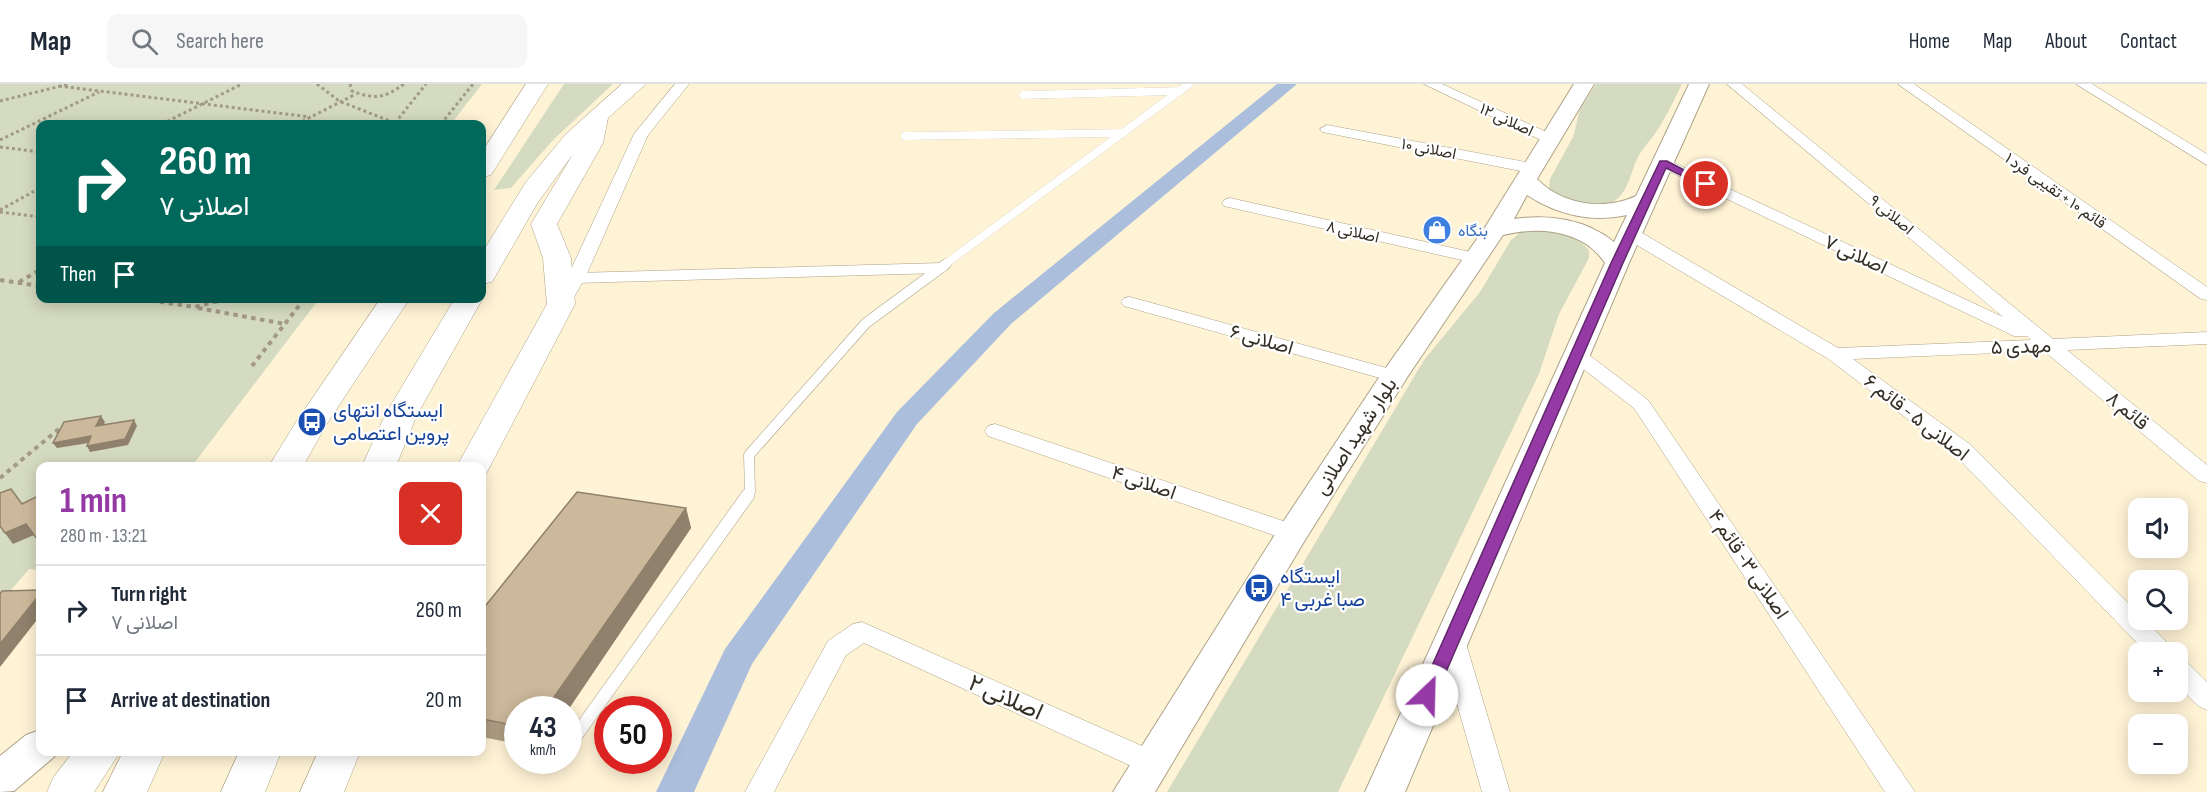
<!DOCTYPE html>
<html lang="en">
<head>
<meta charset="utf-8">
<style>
  :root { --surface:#fff; --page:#f6f6f7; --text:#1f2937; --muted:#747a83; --line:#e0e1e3; --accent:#953aa5 }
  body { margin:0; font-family:"Sofia Sans Condensed",Vazirmatn,sans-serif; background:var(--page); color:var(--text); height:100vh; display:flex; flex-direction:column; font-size:22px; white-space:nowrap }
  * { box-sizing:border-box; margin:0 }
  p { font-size:20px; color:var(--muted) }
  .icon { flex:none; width:33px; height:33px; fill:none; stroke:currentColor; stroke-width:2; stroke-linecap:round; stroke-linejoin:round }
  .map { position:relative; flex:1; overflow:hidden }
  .details { position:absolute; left:36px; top:378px; width:450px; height:294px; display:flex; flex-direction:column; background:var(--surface); border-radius:12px; box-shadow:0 3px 15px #0003 }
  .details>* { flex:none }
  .banner { position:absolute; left:36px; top:36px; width:450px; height:183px; border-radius:12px; box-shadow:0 3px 15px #0003; background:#00695c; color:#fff; overflow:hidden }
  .controls { position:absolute; left:2128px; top:414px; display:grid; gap:12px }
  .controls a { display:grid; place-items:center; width:60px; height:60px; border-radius:12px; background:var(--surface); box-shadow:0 3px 15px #0003; font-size:30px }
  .speed { position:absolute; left:504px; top:612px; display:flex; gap:12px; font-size:30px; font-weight:700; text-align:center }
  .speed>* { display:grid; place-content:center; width:78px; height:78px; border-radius:50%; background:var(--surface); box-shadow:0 3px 15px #0003; line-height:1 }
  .speed small { font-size:15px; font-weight:400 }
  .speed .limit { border:9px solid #d22; background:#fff; color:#111 }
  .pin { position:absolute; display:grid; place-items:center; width:51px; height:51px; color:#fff; margin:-26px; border:3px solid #fff; border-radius:50%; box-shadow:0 2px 6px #0007 }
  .me { position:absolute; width:66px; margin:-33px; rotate:24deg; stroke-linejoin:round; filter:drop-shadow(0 0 4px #0008) }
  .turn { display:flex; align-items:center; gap:21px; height:126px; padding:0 24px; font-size:27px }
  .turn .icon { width:78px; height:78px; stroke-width:2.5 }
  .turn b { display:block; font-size:42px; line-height:51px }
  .then { display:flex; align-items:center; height:57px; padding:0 24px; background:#0003; gap:12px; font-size:22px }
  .round { display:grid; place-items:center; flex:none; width:63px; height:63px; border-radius:12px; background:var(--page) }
  .head { display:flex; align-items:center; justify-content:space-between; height:102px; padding:0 24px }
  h1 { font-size:36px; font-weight:700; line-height:45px; color:var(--accent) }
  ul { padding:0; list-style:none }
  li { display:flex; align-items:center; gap:18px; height:90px; padding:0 24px; border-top:2px solid var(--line) }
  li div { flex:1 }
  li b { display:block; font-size:22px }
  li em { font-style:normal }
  header { display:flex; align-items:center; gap:36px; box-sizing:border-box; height:84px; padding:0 30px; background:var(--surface); border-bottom:2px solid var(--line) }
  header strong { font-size:28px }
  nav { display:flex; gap:33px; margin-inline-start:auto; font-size:21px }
  .search { width:420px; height:54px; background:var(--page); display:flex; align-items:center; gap:15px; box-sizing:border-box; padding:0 21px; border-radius:12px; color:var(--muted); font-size:22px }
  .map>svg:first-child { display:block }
  .green { fill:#d5dbc0 }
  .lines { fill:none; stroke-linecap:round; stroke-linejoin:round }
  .canal { fill:#abbfdd; fill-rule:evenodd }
  .service-far2-casing { stroke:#ada287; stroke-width:8 }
  .service-far1-casing { stroke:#ada287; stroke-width:11 }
  .service-casing { stroke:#ada287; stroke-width:14 }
  .minor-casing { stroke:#ada287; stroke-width:1 }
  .secondary-casing { stroke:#ada287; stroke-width:2 }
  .trunk-casing { stroke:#ada287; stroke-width:1 }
  .path-far1 { stroke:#a29a85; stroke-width:3; stroke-dasharray:3 3; stroke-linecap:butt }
  .path { stroke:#a29a85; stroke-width:4; stroke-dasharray:4.5 4.5; stroke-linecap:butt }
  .service-far2 { stroke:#fff; stroke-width:8 }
  .service-far1 { stroke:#fff; stroke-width:10 }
  .service { stroke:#fff; stroke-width:13 }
  .minor { fill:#fff; fill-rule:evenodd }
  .secondary { fill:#fff; fill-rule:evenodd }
  .trunk { fill:#fff; fill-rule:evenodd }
  .wall { fill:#af9e84 }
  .shaded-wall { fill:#8f816c }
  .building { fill:#ccb89a; stroke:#8f816c; stroke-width:1.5 }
  .route { fill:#953aa5; stroke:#61266b; stroke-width:1.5 }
  .labels { text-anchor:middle; stroke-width:4.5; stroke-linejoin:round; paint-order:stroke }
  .far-street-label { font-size:16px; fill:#353025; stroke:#fff }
  .far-shop-label { font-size:16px; fill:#366cbe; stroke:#fff; text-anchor:start }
  .street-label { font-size:20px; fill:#353025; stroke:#fff }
  .transit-label { font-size:20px; fill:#164399; stroke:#fff; text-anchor:start }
  .near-street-label { font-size:24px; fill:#353025; stroke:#fff }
</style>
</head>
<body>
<header>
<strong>Map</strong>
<div class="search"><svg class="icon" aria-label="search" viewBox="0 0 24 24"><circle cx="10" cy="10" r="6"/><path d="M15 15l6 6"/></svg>Search here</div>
<nav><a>Home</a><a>Map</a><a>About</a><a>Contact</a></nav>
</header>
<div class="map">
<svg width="2207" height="708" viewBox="0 0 2207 708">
  <rect width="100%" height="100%" fill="#fff3d6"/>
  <g class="green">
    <polygon points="0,0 482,0 451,40 40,40 40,214 319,215 192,382 40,382 40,486 29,485 0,519"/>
    <polygon points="564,0 613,0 553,56 511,104 494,106"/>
    <path d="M1596,0H1682C1675,14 1668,29 1660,42C1655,51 1647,59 1641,68C1632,81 1631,99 1621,111C1603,132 1567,118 1549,104L1550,95L1573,53L1580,25Z"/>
    <path d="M1537,146C1557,148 1575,150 1589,166V174L1559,230L1539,290L1338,708H1167L1424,276L1480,208L1511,156L1521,148Z"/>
  </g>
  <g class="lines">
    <polygon class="canal" points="1277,0 1297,0 1012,239 917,340 752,580 694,708 656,708 725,565 897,328 994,229"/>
    <g class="service-far2-casing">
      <g id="service-far2">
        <polyline points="1023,11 1180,7"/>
        <polyline points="905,52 1123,49"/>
        <polyline points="944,181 1189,0"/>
      </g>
    </g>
    <g class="service-far1-casing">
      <g id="service-far1">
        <polyline points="576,194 941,184"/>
        <polyline points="747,412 750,408 749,371 866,239 946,180"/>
      </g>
    </g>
    <g class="service-casing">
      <polyline id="service" points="577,650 748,411"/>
    </g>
    <g class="minor-casing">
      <g id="minor">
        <polygon points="675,0 689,0 648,51 585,194 570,220 567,224 555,224 552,220 567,194 634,50"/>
        <polygon points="1424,0 1442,0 1555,52 1557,55 1550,59 1545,58"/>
        <polygon points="1727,0 1742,0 2053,255 2207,248 2207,260 2067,266 2207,381 2207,399 2199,397 2044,267 1853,275 1971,361 2139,530 2139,536 2144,536 2170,561 2173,568 2146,568 1955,371 1827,274 1625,154 1623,150 1625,146 1637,146 1838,264 2031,256 2027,252 2014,252 1658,82 1655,79 1658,76 1668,76 2003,233"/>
        <polygon points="1898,0 1914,0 2207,203 2207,216 2201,215"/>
        <polygon points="2076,0 2092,0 2207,70 2207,81"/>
        <polygon points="1327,41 1531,79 1539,84 1531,89 1322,48 1320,45"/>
        <polygon points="1230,114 1475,169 1481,170 1484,174 1481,178 1475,179 1224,122 1222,119 1224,116"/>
        <polygon points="1130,213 1401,288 1404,292 1401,296 1387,296 1124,222 1121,218 1124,214"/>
        <polygon points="1577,265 1584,267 1648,316 1915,708 1885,708 1634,324 1570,275 1567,271 1570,267"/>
        <polygon points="995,340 1301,443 1305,449 1301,455 1293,457 1285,455 988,352 985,347 988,342"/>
        <polygon points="862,538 1160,670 1164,678 1160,686 1150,690 1140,686 864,559 846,571 774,708 745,708 828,557 853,540"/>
        <polygon points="1452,546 1461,549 1465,556 1510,708 1482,708 1439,556 1443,549"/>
        <polygon points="2178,575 2187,578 2207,598 2207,626 2198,622 2178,602"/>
      </g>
    </g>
    <g class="secondary-casing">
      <g id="secondary">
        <path d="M1574,0H1594L1537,95C1562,121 1604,127 1636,112L1689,0H1709L1629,179L1405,708H1365L1605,179C1583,146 1539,142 1503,151L1408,292L1305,456L1155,708H1113L1281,441L1380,292L1484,145ZM1527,111C1557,131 1593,139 1627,131L1614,158C1586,135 1549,130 1514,135Z"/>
        <polygon points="40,646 40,668 57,668 54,673 14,707 0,708 0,672 26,651"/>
      </g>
    </g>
    <g class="trunk-casing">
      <g id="trunk">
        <polygon points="526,0 548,0 491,91 482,93 482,68"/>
        <polygon points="622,0 646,0 608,34 603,59 557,140 571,174 575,220 486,390 482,391 482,382 457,382 547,220 543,174 531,140 573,70 538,118 492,198 482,200 482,169 526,98 566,50"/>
        <polygon points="482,212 483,214 417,331 396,382 362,382 385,331 455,214 482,214"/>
        <polygon points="381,214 410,214 328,338 303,382 269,382 296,338"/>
        <polygon points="73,668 120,668 94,708 47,708 53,694"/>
        <polygon points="123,668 165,668 147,708 103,708"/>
        <polygon points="239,668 281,668 265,708 221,708"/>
        <polygon points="318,668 360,668 344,708 300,708"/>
      </g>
    </g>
    <g class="path-far1">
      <polyline points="317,0 339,17 395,39"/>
      <path d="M350,0L352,7C375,16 385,14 404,0"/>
      <polyline points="59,2 310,33"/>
      <polyline points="0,17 69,0"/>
      <polyline points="395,39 426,0"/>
      <polyline points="162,40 242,0"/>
      <polyline points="297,40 356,10"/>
      <polyline points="441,40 473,0"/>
      <polyline points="0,56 99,8"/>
      <polyline points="0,63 40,68"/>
      <polyline points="0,126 40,104"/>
      <polyline points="0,128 40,133"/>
    </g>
    <g class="path">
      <polyline points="0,196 40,202"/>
      <polyline points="19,198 40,186"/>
      <polyline points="133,214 195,223 230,214"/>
      <polyline points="198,224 285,240"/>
      <polyline points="252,282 305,214"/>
      <polyline points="0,394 60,344"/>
    </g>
    <use href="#service-far2" class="service-far2"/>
    <use href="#service-far1" class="service-far1"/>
    <use href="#service" class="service"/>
    <use href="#minor" class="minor"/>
    <use href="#secondary" class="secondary"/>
    <use href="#trunk" class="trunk"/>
  </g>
  <polygon class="wall" points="686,424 691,444 568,626 518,626 518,660 482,653 482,526"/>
  <g class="shaded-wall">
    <polygon points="101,332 105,338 100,348 96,342"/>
    <polygon points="134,336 137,342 128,361 90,368 87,362"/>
    <polygon points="91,352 95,358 57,364 53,359"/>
    <polygon points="686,424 691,444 568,626 545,626"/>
    <polygon points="26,440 34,451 13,460 5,449"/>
    <polygon points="40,510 40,532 0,583 0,560"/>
  </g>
  <g class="building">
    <polygon points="101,332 96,342 134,336 125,355 87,362 91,352 53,359 64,338"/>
    <polygon points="11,405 22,420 40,411 40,453 37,455 26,440 5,449 0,442 0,409"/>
    <polygon points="577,408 686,424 545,626 518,626 518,642 482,635 482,526"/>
    <polygon points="40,506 40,510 0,560 0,510 2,507"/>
  </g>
  <polygon class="route" points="1660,77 1667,77 1711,100 1703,102 1666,84 1623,179 1436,611 1433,616 1427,618 1421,616 1419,611 1611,179"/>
  <defs>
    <g id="shop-disc" transform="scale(1.5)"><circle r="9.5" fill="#3f7fe0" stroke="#fff"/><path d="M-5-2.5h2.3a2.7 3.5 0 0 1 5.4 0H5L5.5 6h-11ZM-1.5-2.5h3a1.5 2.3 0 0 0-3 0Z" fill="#fff"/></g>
    <g id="bus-disc" transform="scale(1.5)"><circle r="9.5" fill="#1a4fb4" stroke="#fff"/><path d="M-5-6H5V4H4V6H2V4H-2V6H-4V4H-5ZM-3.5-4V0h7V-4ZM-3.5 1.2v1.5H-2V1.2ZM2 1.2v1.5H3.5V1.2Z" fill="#fff"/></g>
  </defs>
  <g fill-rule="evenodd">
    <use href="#shop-disc" x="1437" y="146"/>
    <use href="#bus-disc" x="312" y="338"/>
    <use href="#bus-disc" x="1259" y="504"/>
  </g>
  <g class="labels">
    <g class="far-street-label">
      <text transform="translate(1507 35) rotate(25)" y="6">اصلانی ۱۲</text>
      <text transform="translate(1429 64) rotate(11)" y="6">اصلانی ۱۰</text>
      <text transform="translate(2056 106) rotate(35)" y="6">قائم ۱۰ + تقیبی فرد ۱</text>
      <text transform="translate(1892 130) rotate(40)" y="6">اصلانی ۹</text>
      <text transform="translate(1353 147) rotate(13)" y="6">اصلانی ۸</text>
    </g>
    <g class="far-shop-label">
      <text x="1458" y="152">بنگاه</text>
    </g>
    <g class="street-label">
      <text transform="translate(1856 170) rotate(25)" y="7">اصلانی ۷</text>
      <text transform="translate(1262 255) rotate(16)" y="7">اصلانی ۶</text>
      <text transform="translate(2021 262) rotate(-2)" y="7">مهدی ۵</text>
      <text transform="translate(2128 326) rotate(40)" y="7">قائم ۸</text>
      <text transform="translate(1917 333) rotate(38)" y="7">اصلانی ۵ - قائم ۶</text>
      <text transform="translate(1355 352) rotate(-57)" y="7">بلوار شهید اصلانی</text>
      <text transform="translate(1144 398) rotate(19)" y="7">اصلانی ۴</text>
      <text transform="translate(1749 480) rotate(56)" y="7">اصلانی ۳- قائم ۴</text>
    </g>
    <g class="transit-label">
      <text x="333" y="333">ایستگاه انتهای<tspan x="333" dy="23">پروین اعتصامی</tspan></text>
      <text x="1280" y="499">ایستگاه<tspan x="1280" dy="23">صبا غربی ۴</tspan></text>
    </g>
    <g class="near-street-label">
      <text transform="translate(1006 613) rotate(24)" y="8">اصلانی ۲</text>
    </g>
  </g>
</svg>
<div class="controls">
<a><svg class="icon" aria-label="sound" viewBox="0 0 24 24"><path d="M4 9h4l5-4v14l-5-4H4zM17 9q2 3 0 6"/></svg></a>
<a><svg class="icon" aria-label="search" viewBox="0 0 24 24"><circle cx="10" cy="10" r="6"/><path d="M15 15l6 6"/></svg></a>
<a>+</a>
<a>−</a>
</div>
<div class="speed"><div>43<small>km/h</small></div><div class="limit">50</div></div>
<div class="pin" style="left:1706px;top:100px;background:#d93025"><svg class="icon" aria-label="arrive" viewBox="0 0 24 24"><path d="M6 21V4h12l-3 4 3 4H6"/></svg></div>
<svg class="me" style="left:1427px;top:611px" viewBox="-20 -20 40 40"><circle r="19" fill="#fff"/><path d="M0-13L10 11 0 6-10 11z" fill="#953aa5"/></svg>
<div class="banner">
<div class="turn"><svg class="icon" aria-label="right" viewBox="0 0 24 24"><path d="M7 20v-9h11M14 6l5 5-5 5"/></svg><div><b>260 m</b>اصلانی ۷</div></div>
<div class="then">Then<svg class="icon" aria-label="arrive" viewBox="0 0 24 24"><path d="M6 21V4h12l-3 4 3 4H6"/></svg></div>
</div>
<section class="details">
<div class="head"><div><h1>1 min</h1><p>280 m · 13:21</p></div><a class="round" style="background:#d93025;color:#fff"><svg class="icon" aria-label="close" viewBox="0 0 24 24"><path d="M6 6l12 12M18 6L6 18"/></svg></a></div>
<ul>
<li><svg class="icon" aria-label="right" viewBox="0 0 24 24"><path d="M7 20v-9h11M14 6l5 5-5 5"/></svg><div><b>Turn right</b><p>اصلانی ۷</p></div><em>260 m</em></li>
<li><svg class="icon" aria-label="arrive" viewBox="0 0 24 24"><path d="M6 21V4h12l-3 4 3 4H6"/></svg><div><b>Arrive at destination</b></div><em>20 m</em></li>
</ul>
</section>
</div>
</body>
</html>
